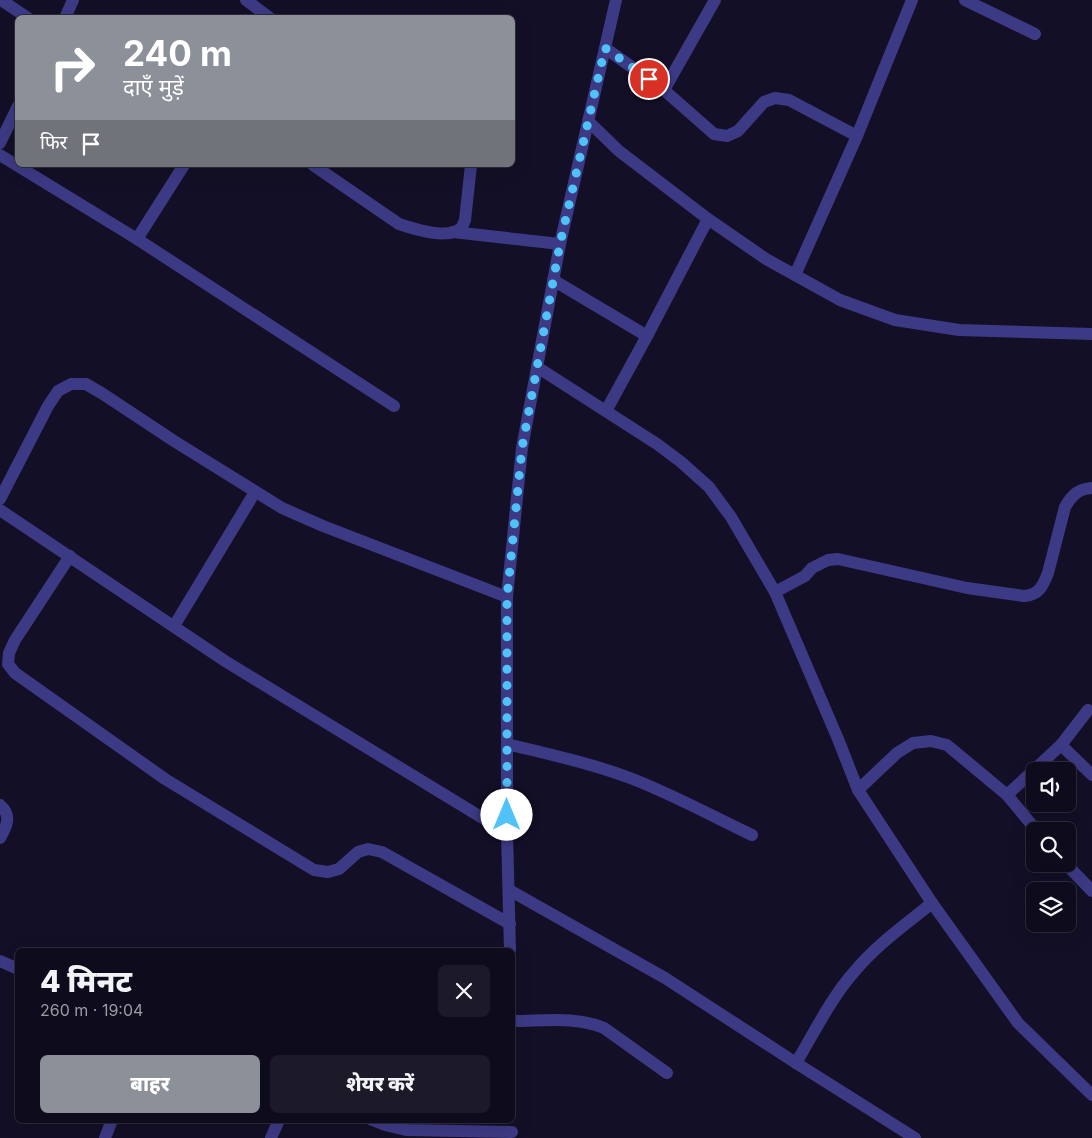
<!DOCTYPE html>
<html lang="hi">
<head>
<meta charset="utf-8">
<style>
  :root { --surface:#0e0b1c; --page:#1c1929; --text:#f1f3f6; --muted:#9b9ba3; --line:#2e2b3b; --accent:#8c9099 }
  body { margin:0; font-family:Inter,"Noto Sans Devanagari",sans-serif; background:var(--page); color:var(--text); height:100vh; display:flex; flex-direction:column; font-size:19px; white-space:nowrap }
  * { box-sizing:border-box; margin:0 }
  p { font-size:16px; color:var(--muted) }
  .icon { flex:none; width:28px; height:28px; fill:none; stroke:currentColor; stroke-width:2; stroke-linecap:round; stroke-linejoin:round }
  .map { position:relative; flex:1; overflow:hidden }
  .side { position:absolute; left:15px; top:948px; width:500px; height:175px; display:flex; flex-direction:column; background:var(--surface); border-radius:8px; box-shadow:0 5px 20px #0002,0 0 0 1px var(--line) }
  .side>* { flex:none }
  .top-card { position:absolute; left:15px; top:15px; width:500px; height:152px; border-radius:8px; box-shadow:0 5px 20px #0002,0 0 0 1px var(--line); background:#8c9099; color:#fff; overflow:hidden }
  .buttons { position:absolute; left:1026px; top:762px; display:grid; gap:10px }
  .buttons a { display:grid; place-items:center; width:50px; height:50px; border-radius:8px; background:var(--surface); box-shadow:0 5px 20px #0002,0 0 0 1px var(--line); font-size:25px }
  .pin { position:absolute; display:grid; place-items:center; width:42px; height:42px; color:#fff; margin:-21px; border:2px solid #fff; border-radius:50%; box-shadow:0 1px 5px #0007 }
  .me { position:absolute; width:55px; margin:-28px; rotate:0deg; stroke-linejoin:round; filter:drop-shadow(0 0 4px #0008) }
  .turn { display:flex; align-items:center; gap:18px; height:105px; padding:0 25px; font-size:22px }
  .turn .icon { width:65px; height:65px; stroke-width:2.5 }
  .turn b { display:block; font-size:35px; line-height:42px }
  .then { display:flex; align-items:center; height:48px; padding:0 25px; background:#0003; gap:10px; font-size:19px }
  .round { display:grid; place-items:center; flex:none; width:52px; height:52px; border-radius:8px; background:var(--page) }
  .head { display:flex; align-items:center; justify-content:space-between; height:85px; padding:0 25px }
  h1 { font-size:30px; font-weight:800; line-height:38px }
  .primary-button { display:flex; gap:10px; margin-top:auto; padding:10px 25px }
  .primary-button a { flex:1; height:58px; border-radius:8px; background:var(--accent); color:#fff; font-size:20px; font-weight:800; line-height:58px; text-align:center }
  .primary-button a+a { background:var(--page); color:var(--text) }
  .map>svg:first-child { display:block }
  .lines { fill:none; stroke-linecap:round; stroke-linejoin:round }
  .minor { stroke:#3d3a85; stroke-width:12 }
  .route { stroke:#4fc3f7; stroke-width:9; stroke-dasharray:0 16.2 }
</style>
</head>
<body>
<div class="map">
<svg width="1092" height="1138" viewBox="0 0 1092 1138">
  <rect width="100%" height="100%" fill="#130f26"/>
  <g class="lines">
    <g class="minor">
      <polyline points="1,0 28,18"/>
      <polyline points="246,0 270,18"/>
      <polyline points="965,0 1035,34"/>
      <polyline points="65,18 73,0"/>
      <polyline points="605,48 664,90 714,134 727,136 738,131 764,102 775,98 789,100 857,136"/>
      <polyline points="664,90 715,0"/>
      <polyline points="588,121 619,151 708,219 766,259 840,300 895,320 959,330 1092,334"/>
      <polyline points="0,143 18,106"/>
      <polyline points="0,155 137,239 394,406"/>
      <path d="M313,165L399,224C414,229 450,241 462,227C463,225 464,222 465,220L471,165"/>
      <polyline points="453,232 560,244"/>
      <polyline points="137,239 184,165"/>
      <polyline points="795,275 857,136 912,0"/>
      <polyline points="553,280 647,336"/>
      <polyline points="537,367 657,444 681,462 709,487 731,517 775,592 838,739 858,790 932,903 1018,1023 1092,1095"/>
      <polyline points="606,411 647,336 708,219"/>
      <polyline points="0,499 48,406 58,391 71,384 86,384 103,394 174,441 282,508 323,526 507,597"/>
      <polyline points="0,510 225,661 507,833"/>
      <polyline points="70,556 15,640 9,653 8,664 15,673 165,779 314,870 328,872 339,869 358,852 368,849 382,852 510,924"/>
      <path d="M775,592L805,576L812,568L828,560L838,559L967,588L1024,596C1039,595 1043,586 1048,573L1065,507C1072,495 1078,489 1092,488"/>
      <polyline points="174,626 255,492"/>
      <path d="M507,744C548,754 590,763 630,778C672,794 712,816 752,835"/>
      <polyline points="1061,745 1092,775"/>
      <polyline points="858,790 897,753 913,743 931,741 947,745 1007,795 1037,831"/>
      <polyline points="1007,795 1061,745 1088,710"/>
      <path d="M0,805C12,815 7,826 0,838"/>
      <polyline points="1066,864 1092,891"/>
      <polyline points="509,890 665,978 796,1063 915,1138"/>
      <polyline points="510,950 507,833 507,597 522,448 560,244 616,0"/>
      <polyline points="0,961 18,969"/>
      <path d="M512,1021C543,1021 576,1016 604,1028L667,1073"/>
      <path d="M796,1063C814,1033 831,998 854,972C876,945 905,925 932,903"/>
      <polyline points="372,1120 385,1125 406,1130 512,1132"/>
      <polyline points="105,1138 112,1120"/>
      <polyline points="271,1138 279,1120"/>
    </g>
  </g>
  <g class="lines">
    <polyline class="route" points="507,815 507,598 522,448 560,244 605,48 649,79"/>
  </g>
</svg>
<div class="buttons">
<a><svg class="icon" aria-label="sound" viewBox="0 0 24 24"><path d="M4 9h4l5-4v14l-5-4H4zM17 9q2 3 0 6"/></svg></a>
<a><svg class="icon" aria-label="search" viewBox="0 0 24 24"><circle cx="10" cy="10" r="6"/><path d="M15 15l6 6"/></svg></a>
<a><svg class="icon" aria-label="layers" viewBox="0 0 24 24"><path d="M12 4l9 5-9 5-9-5zM3 14l9 5 9-5"/></svg></a>
</div>
<div class="pin" style="left:649px;top:79px;background:#d93025"><svg class="icon" aria-label="arrive" viewBox="0 0 24 24"><path d="M6 21V4h12l-3 4 3 4H6"/></svg></div>
<svg class="me" style="left:507px;top:815px" viewBox="-20 -20 40 40"><circle r="19" fill="#fff"/><path d="M0-13L10 11 0 6-10 11z" fill="#4fc3f7"/></svg>
<div class="top-card">
<div class="turn"><svg class="icon" aria-label="right" viewBox="0 0 24 24"><path d="M7 20v-9h11M14 6l5 5-5 5"/></svg><div><b>240 m</b>दाएँ मुड़ें</div></div>
<div class="then">फिर<svg class="icon" aria-label="arrive" viewBox="0 0 24 24"><path d="M6 21V4h12l-3 4 3 4H6"/></svg></div>
</div>
<section class="side">
<div class="head"><div><h1>4 मिनट</h1><p>260 m · 19:04</p></div><a class="round"><svg class="icon" aria-label="close" viewBox="0 0 24 24"><path d="M6 6l12 12M18 6L6 18"/></svg></a></div>
<div class="primary-button"><a>बाहर</a><a>शेयर करें</a></div>
</section>
</div>
</body>
</html>
